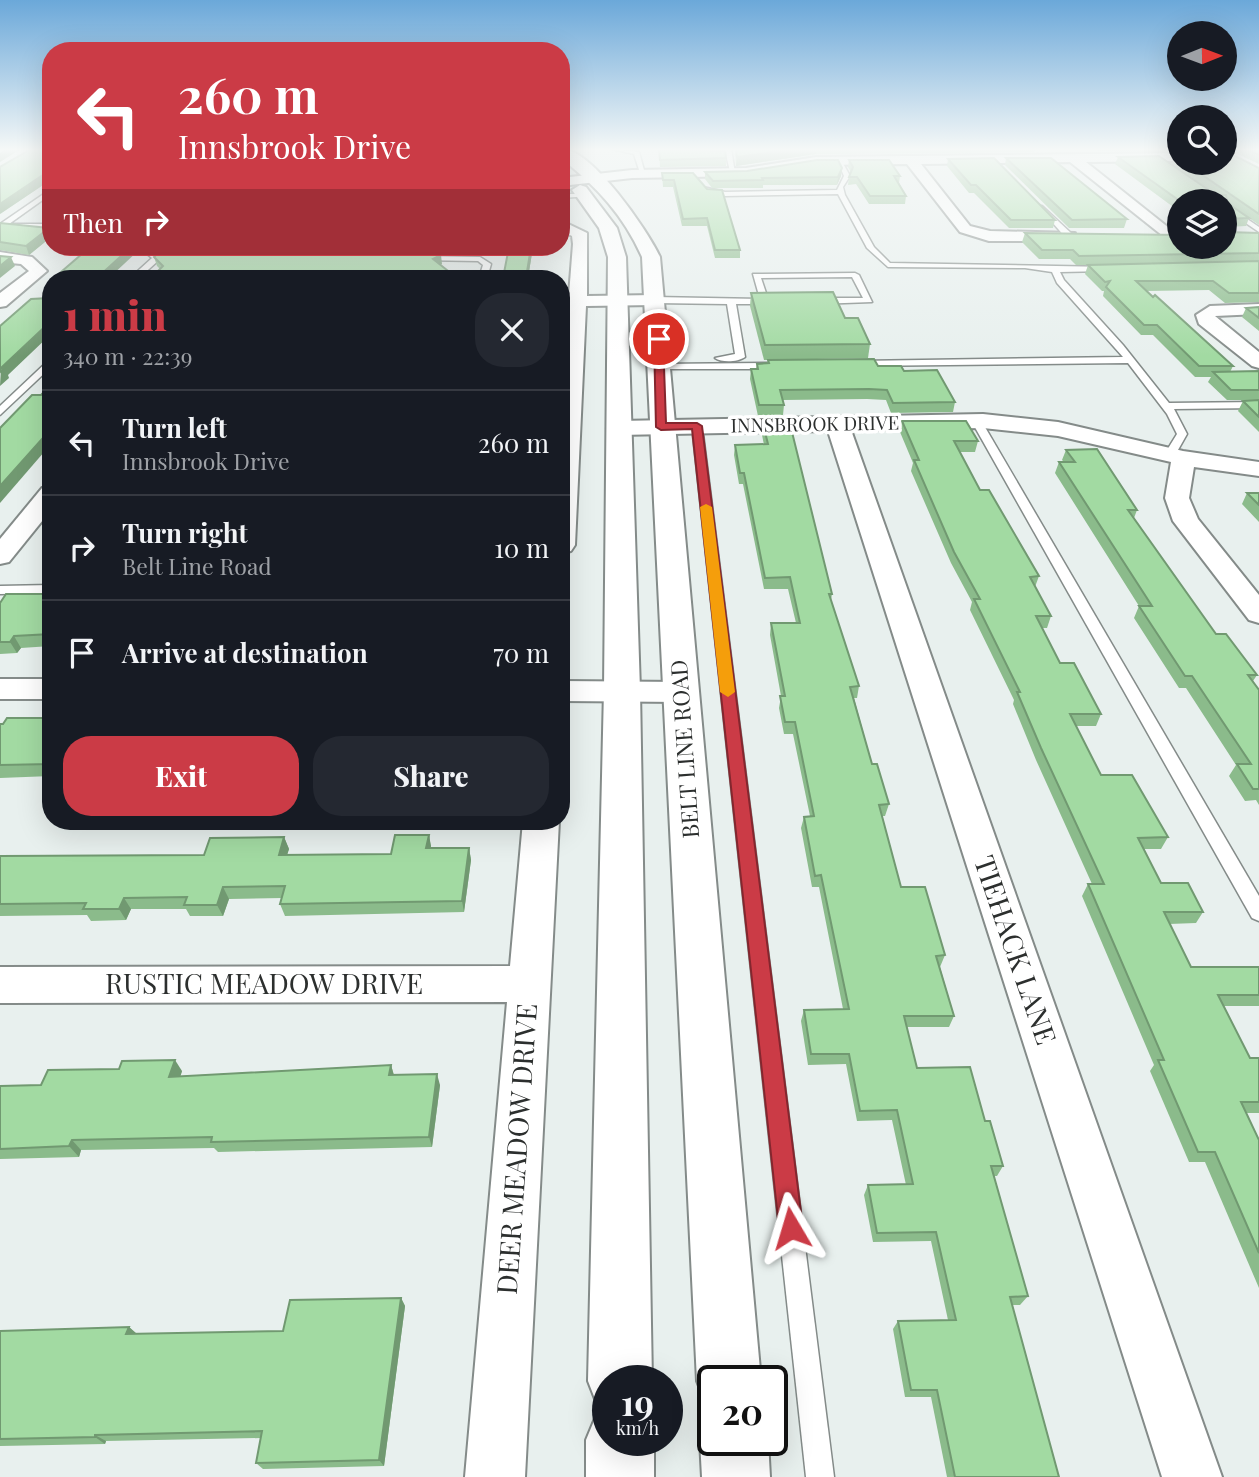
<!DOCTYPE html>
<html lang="en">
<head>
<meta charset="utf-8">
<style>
  :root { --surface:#171b24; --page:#242831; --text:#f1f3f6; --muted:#9ea1a6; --line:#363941; --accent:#cb3b46 }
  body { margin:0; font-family:"Playfair Display",serif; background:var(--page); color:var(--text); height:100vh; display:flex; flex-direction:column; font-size:26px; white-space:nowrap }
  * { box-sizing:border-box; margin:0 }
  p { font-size:23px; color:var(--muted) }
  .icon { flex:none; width:38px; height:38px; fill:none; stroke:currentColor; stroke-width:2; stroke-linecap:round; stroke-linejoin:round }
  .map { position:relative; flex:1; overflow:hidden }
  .drawer { position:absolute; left:42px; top:270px; width:528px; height:560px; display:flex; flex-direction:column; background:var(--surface); border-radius:28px; box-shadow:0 7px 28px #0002 }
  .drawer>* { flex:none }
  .guide { position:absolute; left:42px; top:42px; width:528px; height:214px; border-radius:28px; box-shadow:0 7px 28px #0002; background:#cb3b46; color:#fff; overflow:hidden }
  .needle { width:46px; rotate:89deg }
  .tools { position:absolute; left:1167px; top:21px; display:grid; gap:14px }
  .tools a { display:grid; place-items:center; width:70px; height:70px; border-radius:50%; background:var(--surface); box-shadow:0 7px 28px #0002; font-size:35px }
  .speed { position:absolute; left:592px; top:1365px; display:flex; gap:14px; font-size:35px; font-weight:700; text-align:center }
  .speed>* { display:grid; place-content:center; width:91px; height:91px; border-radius:50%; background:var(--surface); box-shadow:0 7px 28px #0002; line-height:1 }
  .speed small { font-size:18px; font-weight:400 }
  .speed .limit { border:4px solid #111; border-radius:10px; background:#fff; color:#111 }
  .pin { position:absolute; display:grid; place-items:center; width:60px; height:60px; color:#fff; margin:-30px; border:4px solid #fff; border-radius:50%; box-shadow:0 2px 7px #0007 }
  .me { position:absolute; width:77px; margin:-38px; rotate:353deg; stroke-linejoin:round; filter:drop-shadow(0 0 5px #0008) }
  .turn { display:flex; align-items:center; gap:24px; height:147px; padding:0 21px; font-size:32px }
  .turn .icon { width:91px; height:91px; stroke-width:2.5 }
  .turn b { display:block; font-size:49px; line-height:60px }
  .then { display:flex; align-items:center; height:66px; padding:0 21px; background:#0003; gap:14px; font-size:26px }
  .round { display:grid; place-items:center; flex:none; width:74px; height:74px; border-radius:28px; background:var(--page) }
  .summary { display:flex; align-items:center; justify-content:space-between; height:119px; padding:0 21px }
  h1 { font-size:42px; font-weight:800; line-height:52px; color:var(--accent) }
  .primary-button { display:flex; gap:14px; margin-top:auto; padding:14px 21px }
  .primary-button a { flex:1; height:80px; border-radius:28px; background:var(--accent); color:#fff; font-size:28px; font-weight:800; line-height:80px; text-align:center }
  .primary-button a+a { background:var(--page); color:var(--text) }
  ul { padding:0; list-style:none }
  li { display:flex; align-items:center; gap:21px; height:105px; padding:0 21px; border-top:2px solid var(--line) }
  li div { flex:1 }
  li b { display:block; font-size:26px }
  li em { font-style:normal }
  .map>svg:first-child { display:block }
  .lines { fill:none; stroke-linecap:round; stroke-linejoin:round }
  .service-casing { stroke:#848b89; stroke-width:3 }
  .minor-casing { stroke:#848b89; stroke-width:4 }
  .primary-casing { stroke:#848b89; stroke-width:4 }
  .service { fill:#fff; fill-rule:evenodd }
  .minor { fill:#fff; fill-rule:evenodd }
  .primary { fill:#fff; fill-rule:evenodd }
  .wall { fill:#8bbb8b }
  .shaded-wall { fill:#719971 }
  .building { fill:#a2daa2; stroke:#719971; stroke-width:2 }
  .route { fill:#cb3b46; stroke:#84262e; stroke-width:2 }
  .slow { fill:#f59e0b }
  .labels { text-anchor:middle; stroke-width:7; stroke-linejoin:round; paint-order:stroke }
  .far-street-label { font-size:19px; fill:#2c2f2e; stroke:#fff }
  .street-label { font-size:23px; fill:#2c2f2e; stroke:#fff }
  .near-street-label { font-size:28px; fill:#2c2f2e; stroke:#fff }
</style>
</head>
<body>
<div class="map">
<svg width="1259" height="1477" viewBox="0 0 1259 1477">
  <rect width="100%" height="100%" fill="#e8f0ee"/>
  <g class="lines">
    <g class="service-casing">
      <g id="service">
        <polygon points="612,149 639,152 645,174 640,173 634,154"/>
        <polygon points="725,149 731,149 735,173 730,172"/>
        <polygon points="840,158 850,176 843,187 845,195 874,247 890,263 1110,267 1107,271 1060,272 1064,280 1123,345 1169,403 1259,402 1259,408 1174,409 1187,434 1174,457 1170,458 1164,455 1177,434 1167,414 1128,363 855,366 853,364 858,361 1123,357 1057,283 1052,272 1025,268 888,267 867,248 838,194 725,196 700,189 703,187 725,192 837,190 844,176 837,160"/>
        <polygon points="51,189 51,194 9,224 51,224 51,228 0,229 0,224"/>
        <polygon points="562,194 587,194 590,196 562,198"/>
        <polygon points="1225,204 1259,227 1259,232 1225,209"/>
        <polygon points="1038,206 1042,206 1072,234 1072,238 1066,238"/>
        <polygon points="139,247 147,247 159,256 179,258 159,260 139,278 130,278 152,258"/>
        <polygon points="422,256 480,257 491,264 487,278 479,278 483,265 478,261 419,260"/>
        <path d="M855,273L859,275L872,302L817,304L813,301L817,298H863L852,277L761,278L768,299L774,301L770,304H736L745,357C738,362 722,363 715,358L735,354L727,304L655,303L651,300L655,297L760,299L753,274Z"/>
        <polygon points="51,358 51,367 0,415 0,406"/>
        <polygon points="659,364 776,363 781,366 776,369 656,369 656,365"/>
        <polygon points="977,419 982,422 1259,896 1259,921 1252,918 972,422"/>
        <polygon points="697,423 702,426 834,1477 806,1477 692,426"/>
        <polygon points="51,585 51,593 0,594 0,586"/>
      </g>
    </g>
    <g class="minor-casing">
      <g id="minor">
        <polygon points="1180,153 1180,161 1086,162 1174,232 1176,235 1168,240 1070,162 921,164 970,226 990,231 1075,233 1075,239 1069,241 989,241 960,232 907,164 816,165 746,176 632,178 570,185 563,181 570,177 632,170 746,168 816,157"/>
        <polygon points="562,221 587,233 587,296 655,295 664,300 655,305 586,306 575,545 571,551 562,553 562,384 573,244 572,236 562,231"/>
        <polygon points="0,252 32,257 47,271 6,306 0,307 0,293 29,271 21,264 0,262"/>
        <polygon points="1259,304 1259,314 1215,316 1259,352 1259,368 1252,366 1199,324 1196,315 1210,306"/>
        <polygon points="983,414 1058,422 1183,451 1259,462 1259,476 1194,467 1189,498 1198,519 1259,595 1259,623 1249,620 1173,521 1165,498 1171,462 1058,436 983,428 851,430 1222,1477 1162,1477 828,431 618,435 607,428 618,421"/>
        <polygon points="51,486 51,510 9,562 0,564 0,539 42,488"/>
        <rect x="0" y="679" width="51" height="20"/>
        <polygon points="562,681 681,682 692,685 697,692 692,699 681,702 562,701"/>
        <polygon points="523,821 559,821 525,1477 465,1477 507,1002 0,1003 0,967 510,966"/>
      </g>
    </g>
    <g class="primary-casing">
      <g id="primary">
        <path d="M562,149C592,149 648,231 660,257L761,1381H712V1406L706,1404L697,1381L642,257C624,216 597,187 562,159Z"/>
        <polygon points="580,185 586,187 617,228 626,257 640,690 652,1381 607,1381 607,1408 597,1404 588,1381 604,690 608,257 599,228 572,190"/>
        <polygon points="607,1412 607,1440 654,1440 654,1477 586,1477 586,1440 596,1416"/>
        <polygon points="712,1415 712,1440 768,1440 770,1477 702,1477 700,1440"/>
      </g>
    </g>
    <use href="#service" class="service"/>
    <use href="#minor" class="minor"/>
    <use href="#primary" class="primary"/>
  </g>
  <g class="wall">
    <polygon points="51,149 51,185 46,183 0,214"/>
    <polygon points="659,149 726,158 726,166 660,167"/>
    <polygon points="735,149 1035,149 1034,152 816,154 736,166"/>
    <polygon points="1095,149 1180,149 1180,151 1098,151"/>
    <polygon points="1227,149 1259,149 1259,164"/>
    <polygon points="1227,152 1259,168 1259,225 1249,218 1246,226 1227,227 1227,232 1259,233 1259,302 1225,303 1209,290 1146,291 1233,366 1230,372 1259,371 1259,432 1238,411 1243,401 1255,400 1227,400 1208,382 1211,377 1195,377 1153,335 1141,335 1103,296 1104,291 1102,291 1085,274 1088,265 1098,265 1076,265 1070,259 1039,259 1022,242 1025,233 1225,247 1225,201 1180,201 1180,212 1115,164 1118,157 1216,195 1172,164 1175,156 1180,156 1180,163 1225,163"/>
    <polygon points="1006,158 1127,219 1124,228 1069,228 1005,165"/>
    <polygon points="948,159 1055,220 1053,228 1009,228 974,193 969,193 947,166"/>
    <polygon points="849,160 900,176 899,183 906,196 905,204 869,204 856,184 848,185 849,177 851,172 848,167"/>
    <polygon points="747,171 841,176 837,185 763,185 763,188 712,188 705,179 705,172"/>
    <polygon points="662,173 693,173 740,250 740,258 715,258 707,226 682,226 673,187 663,187"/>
    <polygon points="0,223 49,228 51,237 29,255 0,250"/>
    <polygon points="151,247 533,247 528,278 503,278 509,249 476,249 464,254 160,253"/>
    <polygon points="154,257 442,264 440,265 160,269 157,266"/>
    <polygon points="751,293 845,318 870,344 868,358 764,360 750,306"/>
    <polygon points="1259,307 1259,331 1242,317 1246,308"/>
    <polygon points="768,360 878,366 904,371 955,402 953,412 891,413 886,400 867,399 783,400 784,405 783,415 758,416 750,379 751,369 756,369 757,364 767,363"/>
    <polygon points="902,421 978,441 975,452 960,452 980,490 1039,576 1035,587 1051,616 1047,628 1042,628 1060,663 1101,714 1096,726 1076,726 1101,775 1168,837 1161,849 1144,849 1161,883 1203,912 1196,923 1169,924 1191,967 1259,967 1259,1006 1224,1006 1250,1058 1259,1058 1259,1113 1246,1113 1259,1140 1259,1288 1205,1162 1189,1162 1150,1071 1154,1065 1082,896 1088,884 1092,884 1036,760 1013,704 1014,700 970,610 972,602 951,563 911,471 913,463 900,432"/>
    <polygon points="763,424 832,594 831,600 859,686 857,698 854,698 872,764 889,804 885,816 882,816 901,887 945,955 940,967 954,1016 949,1027 907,1027 917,1068 985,1121 1003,1166 997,1176 994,1176 1028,1296 1020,1305 1012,1305 1059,1477 947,1477 931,1397 905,1397 893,1329 898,1321 948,1320 931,1241 873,1242 864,1195 868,1185 906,1185 892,1120 857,1121 846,1064 808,1065 801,1021 804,1010 843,1009 819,887 812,887 801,828 804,817 810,816 793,734 784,734 779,708 781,696 770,635 771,623 796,623 788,589 764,589 743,484 739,484 734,455 735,445 764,445 762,435"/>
    <polygon points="1066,450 1137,510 1134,518 1216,634 1257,675 1253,681 1259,690 1259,805 1256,800 1245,801 1229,776 1236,765 1186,688 1179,688 1134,618 1139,606 1055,473 1059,462 1064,462 1062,460"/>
    <polygon points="1247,493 1259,493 1259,522 1242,504"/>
    <polygon points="51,543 51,558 47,549"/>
    <polygon points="51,594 51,646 21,648 17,653 0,654 0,603"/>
    <polygon points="51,718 51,776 0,778 0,724"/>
    <polygon points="429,835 431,848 469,848 471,860 464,912 285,916 280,904 282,898 229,899 223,916 190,916 186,909 131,909 126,920 91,921 87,915 0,916 0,856 204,855 284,837 289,849 287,855 391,854"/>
    <polygon points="391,1065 394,1075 440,1085 432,1147 218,1152 214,1148 81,1150 79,1157 0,1159 0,1086 41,1085 182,1071 180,1076"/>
    <polygon points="401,1298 405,1306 384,1466 263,1469 256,1463 261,1438 106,1441 105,1444 0,1446 0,1331 129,1327 137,1334 283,1331"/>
  </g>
  <g class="shaded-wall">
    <polygon points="6,149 21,149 0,162 0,153"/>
    <polygon points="794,149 816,149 816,154 736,166 737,157"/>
    <polygon points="842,168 841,176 837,185 838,177"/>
    <polygon points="43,175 46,183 0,214 0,204"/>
    <polygon points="49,228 51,237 29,255 26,246"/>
    <polygon points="131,247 138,247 139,250 109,278 97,278"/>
    <polygon points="463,247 476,247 476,249 464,254"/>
    <polygon points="531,247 533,247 528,278 526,278"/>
    <polygon points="441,255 442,264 434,267 433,259"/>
    <polygon points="11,257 15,266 0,278 0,266"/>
    <polygon points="51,321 51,334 8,375 9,378 0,386 1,368"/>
    <polygon points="51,429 51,444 0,503 0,486"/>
    <polygon points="14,636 21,648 17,653 10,642"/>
    <polygon points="429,835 431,846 429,860 426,848"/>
    <polygon points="284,837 289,849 283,867 279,855"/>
    <polygon points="469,848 471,860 464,912 462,901"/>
    <polygon points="223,887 229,899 223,916 217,905"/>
    <polygon points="124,898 131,909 126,920 119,909"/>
    <polygon points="175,1060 182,1071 177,1088 169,1077"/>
    <polygon points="391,1065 394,1076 389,1075"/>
    <polygon points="437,1074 440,1085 432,1147 429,1137"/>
    <polygon points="72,1140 81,1150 79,1157 69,1146"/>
    <polygon points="401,1298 405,1306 384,1466 379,1460"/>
    <polygon points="129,1327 138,1335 126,1334"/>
    <polygon points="95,1435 106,1441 105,1444 95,1437"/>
  </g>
  <g class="building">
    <polygon points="31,149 51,149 51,179 43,175 0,204 0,167"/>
    <polygon points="659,149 725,151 726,158 660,160"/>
    <polygon points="736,149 794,149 737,157"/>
    <polygon points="1225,149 1226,149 1227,152 1259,168 1259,214 1185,163 1225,163"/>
    <polygon points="1246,149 1259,149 1259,155"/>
    <polygon points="1159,156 1216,195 1226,195 1227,203 1249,218 1227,219 1227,232 1259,233 1259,253 1079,256 1073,250 1042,250 1025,233 1180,235 1180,247 1225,247 1225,236 1227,236 1225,234 1225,201 1180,201 1118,157"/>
    <polygon points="994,158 1055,220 1011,220 976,185 971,185 948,159"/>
    <polygon points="1006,158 1051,158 1127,219 1072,220"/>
    <polygon points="817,160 838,160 842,168 838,177 762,178 763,180 713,181 705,172 747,171"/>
    <polygon points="849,160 889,160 900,176 894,176 906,196 870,196 857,177 849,177 853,167"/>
    <polygon points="662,173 693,173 707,189 722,190 740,250 715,250 707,218 683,219 674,180 663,180"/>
    <polygon points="0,223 49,228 26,246 0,242"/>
    <polygon points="90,247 131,247 97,278 54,278"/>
    <polygon points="509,247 531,247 526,278 503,278"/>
    <polygon points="157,254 441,255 433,259 457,278 151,278 163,266 154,257"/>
    <polygon points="0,256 11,257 0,266"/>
    <polygon points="1259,261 1259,293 1229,293 1213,281 1136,281 1153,297 1155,295 1233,366 1199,366 1157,325 1144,325 1106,287 1110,281 1105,282 1088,265"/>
    <polygon points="51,281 51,321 1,368 4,368 0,372 0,326 31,299 49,298 48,284"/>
    <polygon points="833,292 845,318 858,318 870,344 765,345 751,293"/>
    <polygon points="1259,307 1259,318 1246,308"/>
    <polygon points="874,359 878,366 901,366 904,371 937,370 955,402 893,403 887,390 869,389 780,390 784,405 759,405 751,369 758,369 757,364 769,363 768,360"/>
    <polygon points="1259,371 1259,390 1231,390 1213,372"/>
    <polygon points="51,385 51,429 0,486 0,428 32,395 41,395"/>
    <polygon points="1259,400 1259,417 1243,401"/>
    <polygon points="902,421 966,421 978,441 954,441 980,490 989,490 1039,576 1030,577 1051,616 1036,616 1060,663 1074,663 1101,714 1070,714 1101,775 1132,775 1168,837 1138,838 1161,883 1188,883 1203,912 1164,912 1191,967 1259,967 1259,995 1218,995 1250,1058 1259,1058 1259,1102 1241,1102 1259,1140 1259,1253 1215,1152 1198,1152 1158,1060 1164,1060 1088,884 1104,884 1041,748 1017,692 1020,692 974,599 980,599 954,552 914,460 919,460"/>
    <polygon points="763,424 790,424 832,594 829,594 859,686 850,687 872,764 877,764 889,804 879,805 901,887 925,887 945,955 936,956 954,1016 904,1016 917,1068 970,1067 985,1121 990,1121 1003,1166 991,1166 1028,1296 1010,1297 1059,1477 955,1477 937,1390 911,1390 898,1321 956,1320 936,1232 877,1233 868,1185 913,1184 897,1110 860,1111 849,1054 811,1054 804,1010 849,1009 821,875 815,876 804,817 814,816 795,722 785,722 780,696 785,696 771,623 800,623 790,577 765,578 744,473 740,473 735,445 768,444"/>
    <polygon points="1097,449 1137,510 1128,510 1216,634 1226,634 1257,675 1248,675 1259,690 1259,789 1253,789 1237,764 1251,764 1192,676 1185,676 1139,606 1152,606 1059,462 1075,462 1066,450"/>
    <polygon points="1247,493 1259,493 1259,505"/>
    <polygon points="6,594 51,594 51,634 14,636 10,642 0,642 0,603"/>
    <polygon points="7,718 51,718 51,764 0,765 0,724 3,724"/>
    <polygon points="395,835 429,835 426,848 469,848 462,901 280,904 285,886 223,887 217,905 184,905 187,897 124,898 119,909 83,909 86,903 0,904 0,856 204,855 210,838 284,837 279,855 391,854"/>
    <polygon points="175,1060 169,1077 391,1065 389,1075 437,1074 429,1137 211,1142 212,1137 72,1140 69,1146 0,1149 0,1086 41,1085 48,1070 119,1069 122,1061"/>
    <polygon points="401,1298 379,1460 256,1463 262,1431 95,1435 95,1437 0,1439 0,1331 129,1327 126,1334 283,1331 290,1300"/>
  </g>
  <linearGradient id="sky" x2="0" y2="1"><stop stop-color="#6ba8d9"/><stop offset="0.42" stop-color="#f5f8f7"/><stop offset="1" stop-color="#f5f8f7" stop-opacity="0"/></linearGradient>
  <rect width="1259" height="356" fill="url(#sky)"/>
  <polygon class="route" points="659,336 663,339 666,423 697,423 702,426 803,1228 799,1237 791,1240 782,1237 779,1228 692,429 661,430 656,427 654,339"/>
  <polygon class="slow" points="706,504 712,507 735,692 728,697 720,692 700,507"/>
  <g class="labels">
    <g class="far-street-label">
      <text transform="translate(815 424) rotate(-1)" y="7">INNSBROOK DRIVE</text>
    </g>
    <g class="street-label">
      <text transform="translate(685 749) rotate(-94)" y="8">BELT LINE ROAD</text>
    </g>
    <g class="near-street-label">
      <text transform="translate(1015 950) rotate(71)" y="10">TIEHACK LANE</text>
      <text x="264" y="994">RUSTIC MEADOW DRIVE</text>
      <text transform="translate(517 1149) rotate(-86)" y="10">DEER MEADOW DRIVE</text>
    </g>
  </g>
</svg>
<div class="tools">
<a><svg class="needle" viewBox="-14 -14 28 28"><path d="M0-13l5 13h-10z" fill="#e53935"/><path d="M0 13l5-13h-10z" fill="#9ea1a6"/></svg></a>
<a><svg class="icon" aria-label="search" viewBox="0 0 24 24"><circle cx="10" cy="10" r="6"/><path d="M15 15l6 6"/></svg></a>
<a><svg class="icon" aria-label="layers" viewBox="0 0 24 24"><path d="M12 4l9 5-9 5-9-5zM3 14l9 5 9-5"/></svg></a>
</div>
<div class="speed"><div>19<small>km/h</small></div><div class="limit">20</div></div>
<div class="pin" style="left:659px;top:339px;background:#d93025"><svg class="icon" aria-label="arrive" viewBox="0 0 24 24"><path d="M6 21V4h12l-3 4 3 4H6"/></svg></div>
<svg class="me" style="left:791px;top:1228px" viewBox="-20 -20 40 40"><path d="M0-17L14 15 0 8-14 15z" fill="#cb3b46" stroke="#fff" stroke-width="4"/></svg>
<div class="guide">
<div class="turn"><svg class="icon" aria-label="left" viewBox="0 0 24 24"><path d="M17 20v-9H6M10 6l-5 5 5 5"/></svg><div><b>260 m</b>Innsbrook Drive</div></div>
<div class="then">Then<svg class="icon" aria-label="right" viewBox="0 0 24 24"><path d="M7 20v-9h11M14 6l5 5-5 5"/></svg></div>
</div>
<section class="drawer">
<div class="summary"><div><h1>1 min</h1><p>340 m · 22:39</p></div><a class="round"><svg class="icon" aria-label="close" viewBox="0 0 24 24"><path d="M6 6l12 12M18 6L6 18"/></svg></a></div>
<ul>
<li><svg class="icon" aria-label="left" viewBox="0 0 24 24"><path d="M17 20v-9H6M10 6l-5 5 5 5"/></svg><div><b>Turn left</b><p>Innsbrook Drive</p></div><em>260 m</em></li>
<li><svg class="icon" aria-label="right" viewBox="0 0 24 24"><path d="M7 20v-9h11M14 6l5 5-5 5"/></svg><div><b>Turn right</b><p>Belt Line Road</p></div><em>10 m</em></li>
<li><svg class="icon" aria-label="arrive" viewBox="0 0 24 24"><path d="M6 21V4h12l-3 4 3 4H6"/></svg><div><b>Arrive at destination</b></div><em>70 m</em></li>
</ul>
<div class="primary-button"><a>Exit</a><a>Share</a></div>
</section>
</div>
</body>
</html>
